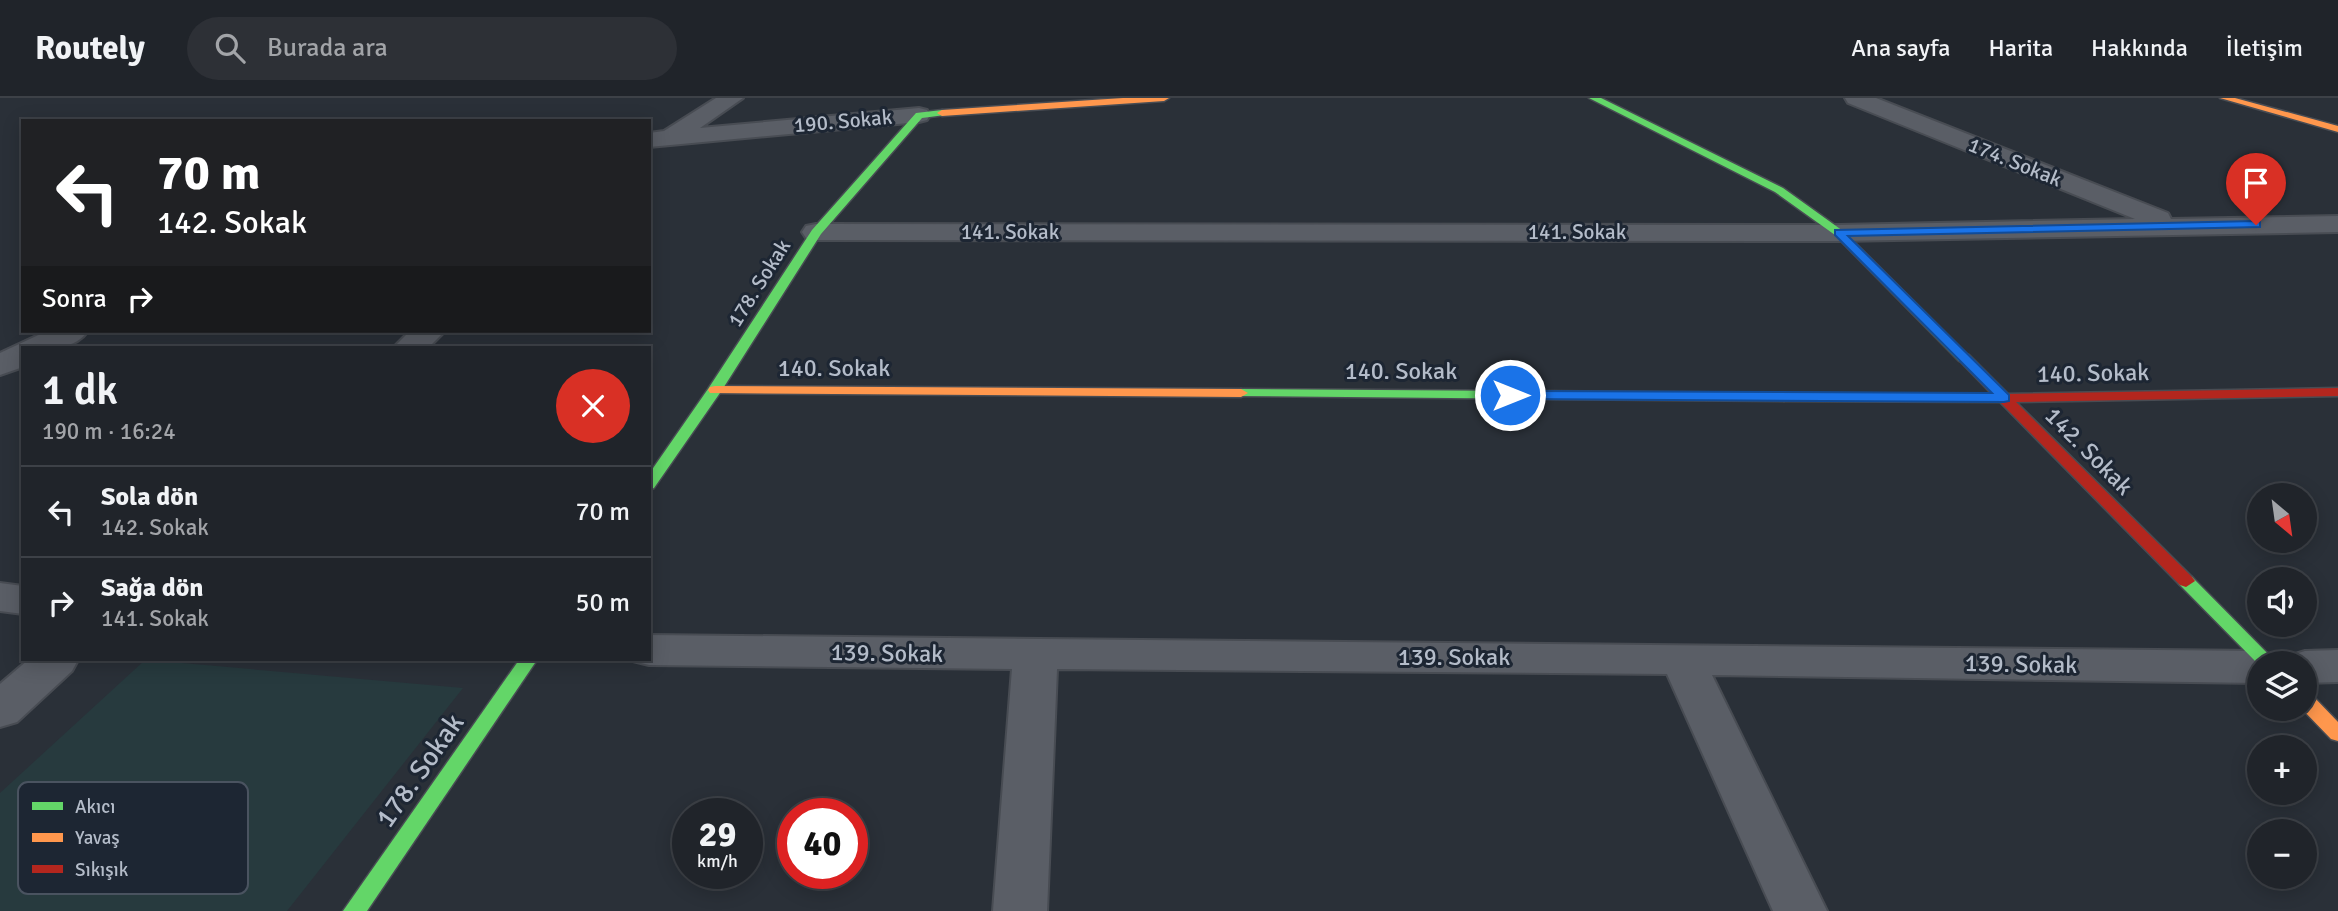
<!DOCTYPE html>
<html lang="tr">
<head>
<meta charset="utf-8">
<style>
  :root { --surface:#20242a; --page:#2d3036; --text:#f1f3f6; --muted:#a2a4a8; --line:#3d4147 }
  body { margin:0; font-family:Signika,sans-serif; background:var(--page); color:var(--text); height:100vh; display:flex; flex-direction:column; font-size:26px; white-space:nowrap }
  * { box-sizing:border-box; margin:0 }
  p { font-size:23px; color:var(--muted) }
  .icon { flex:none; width:38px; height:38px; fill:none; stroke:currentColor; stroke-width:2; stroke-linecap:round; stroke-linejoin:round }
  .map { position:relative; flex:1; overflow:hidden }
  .panel { position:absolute; left:21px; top:248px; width:630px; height:315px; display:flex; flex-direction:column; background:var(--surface); border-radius:0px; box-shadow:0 4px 18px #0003,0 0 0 2px var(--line) }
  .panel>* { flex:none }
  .banner { position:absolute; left:21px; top:21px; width:630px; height:214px; border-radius:0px; box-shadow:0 4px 18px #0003,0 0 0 2px var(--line); background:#202124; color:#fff; overflow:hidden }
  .needle { width:46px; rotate:151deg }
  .controls { position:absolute; left:2247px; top:385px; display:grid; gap:14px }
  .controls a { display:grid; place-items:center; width:70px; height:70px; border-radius:50%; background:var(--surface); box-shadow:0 4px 18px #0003,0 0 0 2px var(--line); font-size:35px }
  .speed { position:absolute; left:672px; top:700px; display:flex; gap:14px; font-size:35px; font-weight:700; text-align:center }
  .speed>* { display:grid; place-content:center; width:91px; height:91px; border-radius:50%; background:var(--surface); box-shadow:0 4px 18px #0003,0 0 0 2px var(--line); line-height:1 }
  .speed small { font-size:18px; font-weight:400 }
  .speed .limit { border:10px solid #d22; background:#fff; color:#111 }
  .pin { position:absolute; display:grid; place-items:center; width:60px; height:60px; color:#fff; margin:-72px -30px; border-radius:50% 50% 50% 0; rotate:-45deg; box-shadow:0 0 7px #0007 }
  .pin .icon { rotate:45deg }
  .me { position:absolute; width:77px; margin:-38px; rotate:90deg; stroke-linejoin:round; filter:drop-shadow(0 0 5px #0008) }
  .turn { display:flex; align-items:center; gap:24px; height:147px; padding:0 21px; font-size:32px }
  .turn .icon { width:91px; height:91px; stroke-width:2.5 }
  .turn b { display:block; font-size:49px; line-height:60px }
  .then { display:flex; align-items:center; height:66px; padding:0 21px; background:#0003; gap:14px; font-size:26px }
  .round { display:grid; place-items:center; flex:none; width:74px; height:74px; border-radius:37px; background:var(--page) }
  .summary { display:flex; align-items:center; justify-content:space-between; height:119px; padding:0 21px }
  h1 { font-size:42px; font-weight:600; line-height:52px }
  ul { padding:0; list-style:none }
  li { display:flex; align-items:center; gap:21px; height:91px; padding:0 21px; border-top:2px solid var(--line) }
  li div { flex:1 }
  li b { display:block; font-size:26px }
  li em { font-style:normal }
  header { display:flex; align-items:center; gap:42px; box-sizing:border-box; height:98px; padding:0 35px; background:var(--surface); border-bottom:2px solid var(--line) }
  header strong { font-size:33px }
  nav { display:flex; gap:38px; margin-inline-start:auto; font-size:24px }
  .search { width:490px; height:63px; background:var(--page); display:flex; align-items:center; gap:18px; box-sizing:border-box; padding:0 24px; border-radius:38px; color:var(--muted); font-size:26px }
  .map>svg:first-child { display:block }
  .green { fill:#273a3e }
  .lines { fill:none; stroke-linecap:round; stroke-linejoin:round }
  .street-casing { stroke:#484c53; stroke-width:4 }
  .fast-casing { stroke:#484c53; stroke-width:3 }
  .slow-casing { stroke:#484c53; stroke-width:3 }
  .jam-casing { stroke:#484c53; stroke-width:3 }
  .street { fill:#5a5e66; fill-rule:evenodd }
  .fast { fill:#63d668; fill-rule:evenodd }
  .slow { fill:#ff974d; fill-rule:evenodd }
  .jam { fill:#b3261e; fill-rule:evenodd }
  .route { fill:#1a73e8; stroke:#114b97; stroke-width:2 }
  .labels { text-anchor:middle; stroke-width:6; stroke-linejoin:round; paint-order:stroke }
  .far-street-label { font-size:21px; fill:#b4bcc9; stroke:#1d2633 }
  .street-label { font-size:24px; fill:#b4bcc9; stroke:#1d2633 }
  .near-street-label { font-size:28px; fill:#b4bcc9; stroke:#1d2633 }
  .key { fill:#1d2633; stroke:#4a5360; stroke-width:2 }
  .key-label { font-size:19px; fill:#b4bcc9 }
</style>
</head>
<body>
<header>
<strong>Routely</strong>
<div class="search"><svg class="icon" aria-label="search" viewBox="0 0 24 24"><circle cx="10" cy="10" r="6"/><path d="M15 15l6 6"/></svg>Burada ara</div>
<nav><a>Ana sayfa</a><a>Harita</a><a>Hakkında</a><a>İletişim</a></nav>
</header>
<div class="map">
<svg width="2338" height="813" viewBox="0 0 2338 813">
  <rect width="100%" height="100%" fill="#2a3038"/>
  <polygon class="green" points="145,562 148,562 463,590 287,813 0,813 0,695"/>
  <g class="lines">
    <g class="street-casing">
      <g id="street">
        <polygon points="716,0 743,0 700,30 919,10 927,12 930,17 927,22 919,24 649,49 649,35 664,33"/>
        <polygon points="1845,0 1876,0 2168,115 2171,121 2338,118 2338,134 1839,143 816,142 806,140 802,134 806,128 816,126 1839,127 2135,121 1848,5"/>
        <path d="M47,233H88C73,254 45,250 23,250V269L0,277V255Z"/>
        <polygon points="410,233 445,233 428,250 393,250"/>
        <polygon points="0,485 23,488 23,516 0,513"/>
        <polygon points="649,537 2259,553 2275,558 2279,565 2259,565 2259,585 1712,577 1827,813 1773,813 1667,576 1057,571 1047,813 993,813 1012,571 649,567 633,563 649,562"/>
        <polygon points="2338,552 2338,584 2305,585 2305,565 2285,565 2289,558 2305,553"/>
        <polygon points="28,562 78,562 72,573 17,624 0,629 0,586"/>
      </g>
    </g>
    <g class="fast-casing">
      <g id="fast">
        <polygon points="1589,0 1601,0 1783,90 1843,133 1971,260 1969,263 1959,263 1835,137 1775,94"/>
        <polygon points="942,12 945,13 945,17 922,20 821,136 722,292 654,390 649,392 649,376 708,291 812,132 916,15"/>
        <polygon points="1241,291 1784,295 1791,299 1784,303 1236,298 1234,295"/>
        <polygon points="2186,477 2192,479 2277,565 2259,565 2259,567 2180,487 2177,483"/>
        <polygon points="519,562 537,562 367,813 343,813"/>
      </g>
    </g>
    <g class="slow-casing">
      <g id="slow">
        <polygon points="1123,0 1169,0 1164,3 942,18 937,15 942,12"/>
        <polygon points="2220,0 2235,0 2338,28 2338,34"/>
        <polygon points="715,288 1241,291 1248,295 1241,299 710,295 708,292 710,289"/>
        <polygon points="2305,595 2312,597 2338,624 2338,643 2331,641 2302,611 2305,611"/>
      </g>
    </g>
    <g class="jam-casing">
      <polygon id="jam" points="1964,256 1969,257 2008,296 2338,290 2338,298 2016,304 2192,479 2195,483 2186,489 2180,487 2000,304 1784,303 1777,299 1784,295 1992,296 1957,260"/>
    </g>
    <use href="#street" class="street"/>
    <use href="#fast" class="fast"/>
    <use href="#slow" class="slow"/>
    <use href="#jam" class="jam"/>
  </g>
  <polygon class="route" points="2256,123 2260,124 2260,129 1848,138 2009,297 2009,303 2004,304 1510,301 1503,297 1510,293 1992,295 1835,137 1835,132"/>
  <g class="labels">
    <g class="far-street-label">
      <text transform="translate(843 23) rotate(-5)" y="7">190. Sokak</text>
      <text transform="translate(2015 64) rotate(22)" y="7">174. Sokak</text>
      <text x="1010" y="141">141. Sokak</text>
      <text x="1577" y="141">141. Sokak</text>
      <text transform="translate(759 185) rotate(-58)" y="7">178. Sokak</text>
    </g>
    <g class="street-label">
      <text x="834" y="278">140. Sokak</text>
      <text x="1401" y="281">140. Sokak</text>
      <text transform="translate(2093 275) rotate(-1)" y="8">140. Sokak</text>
      <text transform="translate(2089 353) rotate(45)" y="8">142. Sokak</text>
      <text transform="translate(887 555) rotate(1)" y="8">139. Sokak</text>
      <text x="1454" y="567">139. Sokak</text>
      <text transform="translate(2021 566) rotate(1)" y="8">139. Sokak</text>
    </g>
    <g class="near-street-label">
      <text transform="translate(419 672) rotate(-55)" y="10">178. Sokak</text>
    </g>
  </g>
  <rect x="18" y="684" width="230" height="112" rx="10" class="key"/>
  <rect x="32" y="704" width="31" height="8" fill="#63d668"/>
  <rect x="32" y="735" width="31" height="9" fill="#ff974d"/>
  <rect x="32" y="767" width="31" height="8" fill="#b3261e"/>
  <g class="key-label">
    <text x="75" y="715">Akıcı</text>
    <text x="75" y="746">Yavaş</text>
    <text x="75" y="778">Sıkışık</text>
  </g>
</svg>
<div class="controls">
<a><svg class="needle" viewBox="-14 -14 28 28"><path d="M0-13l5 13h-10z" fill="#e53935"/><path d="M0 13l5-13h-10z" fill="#a2a4a8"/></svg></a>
<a><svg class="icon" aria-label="sound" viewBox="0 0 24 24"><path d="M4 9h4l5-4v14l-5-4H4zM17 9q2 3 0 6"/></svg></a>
<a><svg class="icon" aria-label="layers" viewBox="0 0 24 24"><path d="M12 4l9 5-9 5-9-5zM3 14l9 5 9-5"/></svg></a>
<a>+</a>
<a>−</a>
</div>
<div class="speed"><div>29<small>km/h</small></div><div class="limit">40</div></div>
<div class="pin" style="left:2256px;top:127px;background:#d93025"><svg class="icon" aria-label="arrive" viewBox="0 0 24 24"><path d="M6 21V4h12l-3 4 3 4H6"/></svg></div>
<svg class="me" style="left:1510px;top:297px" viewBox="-20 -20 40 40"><circle r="17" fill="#1a73e8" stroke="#fff" stroke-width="3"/><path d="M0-11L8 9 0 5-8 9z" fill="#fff"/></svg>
<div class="banner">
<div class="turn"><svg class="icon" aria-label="left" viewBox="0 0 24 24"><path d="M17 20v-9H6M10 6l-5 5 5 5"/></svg><div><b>70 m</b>142. Sokak</div></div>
<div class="then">Sonra<svg class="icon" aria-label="right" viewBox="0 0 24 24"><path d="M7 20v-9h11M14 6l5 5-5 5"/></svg></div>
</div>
<section class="panel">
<div class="summary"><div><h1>1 dk</h1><p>190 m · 16:24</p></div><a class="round" style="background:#d93025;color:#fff"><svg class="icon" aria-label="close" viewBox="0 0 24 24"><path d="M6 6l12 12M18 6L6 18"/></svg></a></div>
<ul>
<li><svg class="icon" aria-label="left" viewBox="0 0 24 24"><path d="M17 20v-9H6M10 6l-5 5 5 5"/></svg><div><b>Sola dön</b><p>142. Sokak</p></div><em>70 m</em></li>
<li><svg class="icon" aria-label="right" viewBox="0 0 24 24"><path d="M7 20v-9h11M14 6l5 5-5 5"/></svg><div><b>Sağa dön</b><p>141. Sokak</p></div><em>50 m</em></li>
</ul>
</section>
</div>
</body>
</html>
